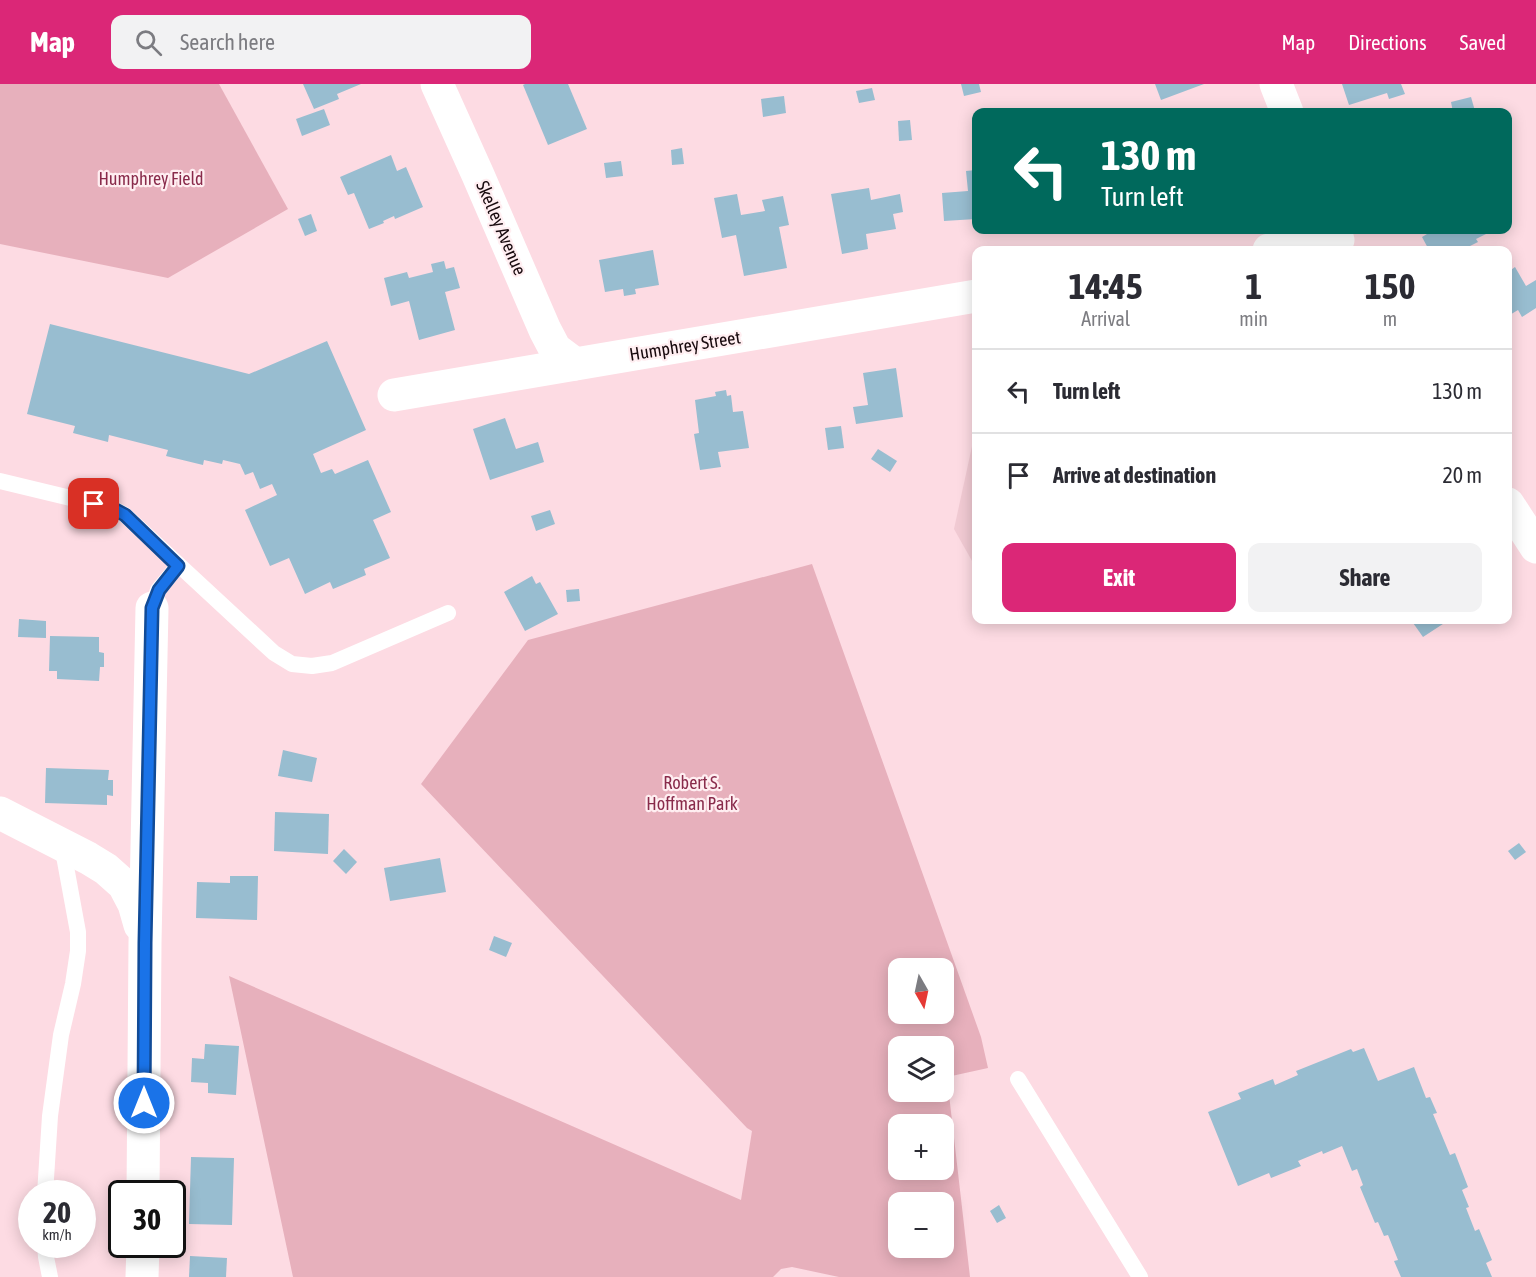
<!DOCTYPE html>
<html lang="en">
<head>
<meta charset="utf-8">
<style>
  :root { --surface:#fff; --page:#f2f2f3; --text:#2b2b33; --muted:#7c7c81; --line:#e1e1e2; --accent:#db2777 }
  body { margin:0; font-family:"Asap Condensed",sans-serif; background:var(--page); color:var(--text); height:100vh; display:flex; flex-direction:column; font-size:22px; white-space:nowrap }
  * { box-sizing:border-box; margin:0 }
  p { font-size:20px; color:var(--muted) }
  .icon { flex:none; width:33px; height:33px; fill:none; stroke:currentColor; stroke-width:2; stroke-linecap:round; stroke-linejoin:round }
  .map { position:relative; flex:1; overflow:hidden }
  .sheet { position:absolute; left:972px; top:162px; width:540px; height:378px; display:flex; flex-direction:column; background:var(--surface); border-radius:12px; box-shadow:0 3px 15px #0003 }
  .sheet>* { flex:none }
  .top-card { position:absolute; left:972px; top:24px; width:540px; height:126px; border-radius:12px; box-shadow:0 3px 15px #0003; background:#00695c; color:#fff; overflow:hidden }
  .needle { width:39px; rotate:171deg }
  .fabs { position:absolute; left:888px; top:874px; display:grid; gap:12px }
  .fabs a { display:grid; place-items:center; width:66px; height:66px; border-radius:12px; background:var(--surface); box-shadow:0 3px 15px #0003; font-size:30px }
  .speed { position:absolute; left:18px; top:1096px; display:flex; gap:12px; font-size:30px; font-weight:700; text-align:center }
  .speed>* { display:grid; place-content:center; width:78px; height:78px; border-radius:50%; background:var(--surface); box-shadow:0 3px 15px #0003; line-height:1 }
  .speed small { font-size:15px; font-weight:400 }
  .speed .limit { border:3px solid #111; border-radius:9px; background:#fff; color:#111 }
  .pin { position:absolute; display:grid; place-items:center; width:51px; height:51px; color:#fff; margin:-26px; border-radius:12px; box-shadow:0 3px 9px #0006 }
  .me { position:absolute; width:66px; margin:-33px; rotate:0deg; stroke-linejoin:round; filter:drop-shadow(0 0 4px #0008) }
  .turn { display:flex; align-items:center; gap:21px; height:126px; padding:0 30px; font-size:27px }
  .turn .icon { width:78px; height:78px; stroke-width:2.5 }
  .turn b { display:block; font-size:42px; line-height:51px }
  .eta { display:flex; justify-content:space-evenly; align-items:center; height:102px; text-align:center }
  .eta b { font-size:36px; font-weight:700; line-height:42px }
  .primary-button { display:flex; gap:12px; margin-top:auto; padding:12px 30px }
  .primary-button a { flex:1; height:69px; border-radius:12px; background:var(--accent); color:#fff; font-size:24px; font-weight:700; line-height:69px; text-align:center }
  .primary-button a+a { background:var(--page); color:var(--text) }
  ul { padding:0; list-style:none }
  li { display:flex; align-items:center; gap:18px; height:84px; padding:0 30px; border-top:2px solid var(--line) }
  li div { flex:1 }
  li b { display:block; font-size:22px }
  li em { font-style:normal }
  header { display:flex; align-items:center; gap:36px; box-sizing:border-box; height:84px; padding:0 30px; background:var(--accent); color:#fff }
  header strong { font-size:28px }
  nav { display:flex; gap:33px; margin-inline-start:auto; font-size:21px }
  .search { width:420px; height:54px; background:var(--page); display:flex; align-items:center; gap:15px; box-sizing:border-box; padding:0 21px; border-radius:12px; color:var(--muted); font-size:22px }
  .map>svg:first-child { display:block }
  .built { fill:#f1cad3 }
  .green { fill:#e7b0bc; fill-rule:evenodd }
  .building { fill:#98bdd0 }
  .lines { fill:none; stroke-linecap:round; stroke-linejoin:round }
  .service { stroke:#fff; stroke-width:16 }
  .minor { stroke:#fff; stroke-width:33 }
  .route-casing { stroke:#114b97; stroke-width:15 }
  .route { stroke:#1a73e8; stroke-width:10 }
  .labels { text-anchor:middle; stroke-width:4.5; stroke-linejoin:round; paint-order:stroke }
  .park-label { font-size:18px; fill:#892b4b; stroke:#ffeef1 }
  .street-label { font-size:18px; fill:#180a0e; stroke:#ffeef1 }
</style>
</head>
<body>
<header>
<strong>Map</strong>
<div class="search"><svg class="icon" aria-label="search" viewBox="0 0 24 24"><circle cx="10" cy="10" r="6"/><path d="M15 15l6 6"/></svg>Search here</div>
<nav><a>Map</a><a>Directions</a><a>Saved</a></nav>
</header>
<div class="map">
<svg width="1536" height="1193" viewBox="0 0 1536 1193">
  <rect width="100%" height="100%" fill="#fddbe3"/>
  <polygon class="built" points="976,344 976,484 954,445"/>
  <g class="green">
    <polygon points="0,0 219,0 288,125 168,194 0,160"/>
    <path d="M812,480L981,953L988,984L947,993L970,1193H839L792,1183L781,1185L773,1193H293L229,892L741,1116L752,1047L747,1044L421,700L528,556ZM898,885H944V930H898ZM898,963H944V1008H898ZM898,1041H944V1086H898ZM898,1119H944V1164H898Z"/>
  </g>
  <g class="building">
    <polygon points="303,0 361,0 337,10 339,15 314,25"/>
    <polygon points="525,0 568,0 587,45 548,61 523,1"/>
    <polygon points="961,0 979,0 981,8 964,12"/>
    <polygon points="1155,0 1204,0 1161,16"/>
    <polygon points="1342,0 1401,0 1405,10 1389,15 1387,9 1349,21"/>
    <polygon points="872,4 875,16 859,19 856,7"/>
    <polygon points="784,12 786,29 763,33 761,15"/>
    <polygon points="1471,13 1475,27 1467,28 1453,28 1451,18"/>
    <polygon points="324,25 330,41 302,52 296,35"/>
    <polygon points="910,36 912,56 899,57 898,37"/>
    <polygon points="682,64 684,80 672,81 671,66"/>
    <polygon points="391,71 397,87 406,83 423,123 395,135 394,132 383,137 384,139 369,145 354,109 348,111 340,93"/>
    <polygon points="621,77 623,92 606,94 604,79"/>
    <polygon points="976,86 976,135 944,137 942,109 968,107 966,87"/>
    <polygon points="869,104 871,116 900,110 903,128 893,130 896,145 866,150 868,165 842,170 831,110"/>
    <polygon points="737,110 741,131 765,127 762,116 783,112 789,141 779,143 787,184 744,192 736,151 722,154 714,114"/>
    <polygon points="311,130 317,147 305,152 298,135"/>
    <polygon points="1424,146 1494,146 1476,155 1478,158 1462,166 1429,166 1422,153 1427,150"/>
    <polygon points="653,166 659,201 635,205 636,210 624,212 623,205 605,208 599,176"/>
    <polygon points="444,177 446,185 454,183 460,204 445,208 455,246 419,256 409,217 391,222 384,194 407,188 409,194 433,188 431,180"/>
    <polygon points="1515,183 1526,202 1536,196 1536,224 1522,233 1518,226 1508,232 1508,188"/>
    <polygon points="50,240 249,290 327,257 366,346 313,370 321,389 332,385 335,390 368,376 391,428 373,436 390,474 364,485 366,491 333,505 330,498 305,510 289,474 270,482 245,426 277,411 272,400 260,405 253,388 245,391 240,380 223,376 222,380 204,376 203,381 166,372 168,366 109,351 108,358 73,349 75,342 27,330"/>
    <polygon points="896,284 903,333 856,340 853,323 868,321 863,289"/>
    <polygon points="726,306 727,312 731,311 733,328 743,327 749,364 718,368 721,383 700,386 694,350 699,349 695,316 716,312 715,308"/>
    <polygon points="505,334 516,365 538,358 544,378 490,396 473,345"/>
    <polygon points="841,342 844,364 828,366 825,344"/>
    <polygon points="878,365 897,377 890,388 871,375"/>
    <polygon points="550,426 555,440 536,447 531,432"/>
    <polygon points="532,492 536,500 540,498 558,530 525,547 504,508"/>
    <polygon points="579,505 580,517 567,518 566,506"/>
    <polygon points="19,535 46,537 46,554 18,553"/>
    <polygon points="1411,536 1449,536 1423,553"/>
    <polygon points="50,552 99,553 99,568 104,569 104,583 100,583 99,597 57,595 57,587 49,587"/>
    <polygon points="283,666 317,674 312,698 278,692"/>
    <polygon points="46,684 109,686 108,696 113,696 113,712 107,711 107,721 45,719"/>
    <polygon points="275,728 329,730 328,770 274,767"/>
    <polygon points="1519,759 1526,768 1515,776 1508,767"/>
    <polygon points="344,765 357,778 346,790 333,777"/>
    <polygon points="440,774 446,808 390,817 384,784"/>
    <polygon points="230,792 258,792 257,836 196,834 197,798 230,799"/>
    <polygon points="494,852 512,859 506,873 489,866"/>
    <polygon points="205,960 239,962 236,1011 208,1009 208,999 191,998 192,974 204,975"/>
    <polygon points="1364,964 1378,997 1414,983 1426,1014 1430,1013 1437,1029 1433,1030 1450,1071 1455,1069 1468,1103 1462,1106 1469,1123 1466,1124 1475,1147 1479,1145 1492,1176 1486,1179 1492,1193 1401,1193 1394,1177 1398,1176 1388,1151 1384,1152 1378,1138 1375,1139 1360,1103 1363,1101 1357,1085 1352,1087 1342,1062 1323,1070 1322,1067 1298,1077 1301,1082 1271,1094 1269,1089 1238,1102 1208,1028 1241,1015 1238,1009 1273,995 1275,1001 1298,991 1296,987 1351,965 1353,968"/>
    <polygon points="191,1073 234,1074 232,1141 189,1140"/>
    <polygon points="999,1121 1006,1134 997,1139 990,1127"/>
    <polygon points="190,1172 227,1174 226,1193 189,1193"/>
  </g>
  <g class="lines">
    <g class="service">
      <polyline points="0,397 112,424 125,431 274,569 292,580 312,582 332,579 448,529"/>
      <polyline points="152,524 158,506 178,482"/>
      <polyline points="1018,995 1140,1193"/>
      <polyline points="45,1110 50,1032 61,951 73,900 78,867 78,848 62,761"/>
      <polyline points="45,1161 46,1173 50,1193"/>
    </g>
    <g class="minor">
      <polyline points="437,0 478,91 545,246 555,265 575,280"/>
      <polyline points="1276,0 1287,28"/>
      <polyline points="1269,166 1338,156"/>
      <polyline points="394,311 976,212"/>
      <polyline points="1508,420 1536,463"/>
      <polyline points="0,729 88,774 106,785 124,801 134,820 140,841"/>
      <polyline points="143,1110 145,859 152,524"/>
      <polyline points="142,1193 143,1161"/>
    </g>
  </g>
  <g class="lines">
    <g class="route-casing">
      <polyline id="route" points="94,420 112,424 125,431 178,482 159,506 152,524 145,859 144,1019"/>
    </g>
    <use href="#route" class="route"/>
  </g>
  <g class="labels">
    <g class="park-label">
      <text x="151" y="101">Humphrey Field</text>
      <text x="692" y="705">Robert S.<tspan x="692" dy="21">Hoffman Park</tspan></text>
    </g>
    <g class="street-label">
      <text transform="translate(501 144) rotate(67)" y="6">Skelley Avenue</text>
      <text transform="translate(685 262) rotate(-9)" y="6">Humphrey Street</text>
    </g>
  </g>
</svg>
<div class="fabs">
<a><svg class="needle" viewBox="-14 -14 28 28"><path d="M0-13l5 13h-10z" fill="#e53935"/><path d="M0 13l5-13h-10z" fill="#7c7c81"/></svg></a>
<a><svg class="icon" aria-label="layers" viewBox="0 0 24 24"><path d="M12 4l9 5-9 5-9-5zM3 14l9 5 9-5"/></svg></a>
<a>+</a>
<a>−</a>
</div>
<div class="speed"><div>20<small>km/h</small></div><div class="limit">30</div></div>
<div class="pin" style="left:94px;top:420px;background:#d93025"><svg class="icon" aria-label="arrive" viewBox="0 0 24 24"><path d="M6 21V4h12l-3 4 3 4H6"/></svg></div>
<svg class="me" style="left:144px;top:1019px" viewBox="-20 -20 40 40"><circle r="17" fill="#1a73e8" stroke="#fff" stroke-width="3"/><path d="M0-11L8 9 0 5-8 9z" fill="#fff"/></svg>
<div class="top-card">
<div class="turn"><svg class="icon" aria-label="left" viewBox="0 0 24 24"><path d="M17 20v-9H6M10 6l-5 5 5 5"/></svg><div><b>130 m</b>Turn left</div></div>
</div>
<section class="sheet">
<div class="eta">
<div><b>14:45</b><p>Arrival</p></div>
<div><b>1</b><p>min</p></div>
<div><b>150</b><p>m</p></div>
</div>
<ul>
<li><svg class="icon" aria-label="left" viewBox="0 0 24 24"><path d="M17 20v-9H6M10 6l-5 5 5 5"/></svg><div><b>Turn left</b></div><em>130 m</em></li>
<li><svg class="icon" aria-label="arrive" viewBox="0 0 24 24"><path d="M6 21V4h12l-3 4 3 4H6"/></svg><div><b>Arrive at destination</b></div><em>20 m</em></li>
</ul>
<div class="primary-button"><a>Exit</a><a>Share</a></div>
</section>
</div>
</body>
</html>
